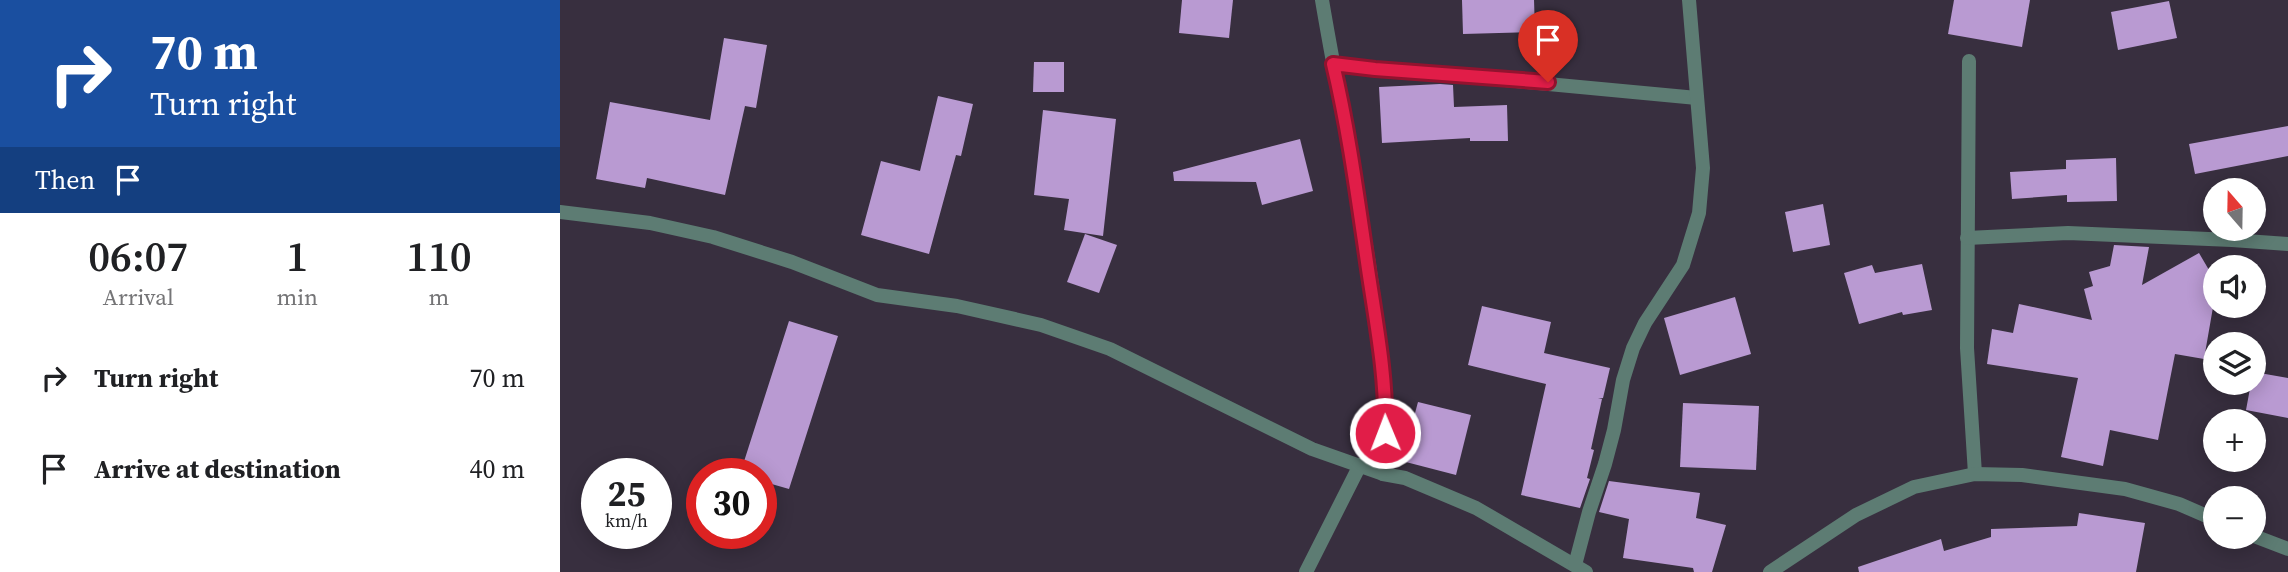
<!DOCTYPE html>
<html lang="en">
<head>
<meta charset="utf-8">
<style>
  :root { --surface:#fff; --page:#f2f2f2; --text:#202124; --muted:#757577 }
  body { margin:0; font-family:"Source Serif 4",serif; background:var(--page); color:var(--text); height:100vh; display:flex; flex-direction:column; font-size:26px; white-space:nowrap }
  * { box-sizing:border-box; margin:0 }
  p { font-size:23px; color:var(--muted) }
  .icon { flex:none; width:38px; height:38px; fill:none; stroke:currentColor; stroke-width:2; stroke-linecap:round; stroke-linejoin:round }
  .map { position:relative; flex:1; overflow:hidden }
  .details { display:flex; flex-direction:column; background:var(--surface); width:560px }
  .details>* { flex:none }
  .top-card { background:#1a4fa0; color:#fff; overflow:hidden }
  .needle { width:46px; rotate:340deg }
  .buttons { position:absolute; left:1643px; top:178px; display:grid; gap:14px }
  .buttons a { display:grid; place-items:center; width:63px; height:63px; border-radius:50%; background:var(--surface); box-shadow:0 4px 18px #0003; font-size:35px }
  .speed { position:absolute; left:21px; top:458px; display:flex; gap:14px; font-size:35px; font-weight:700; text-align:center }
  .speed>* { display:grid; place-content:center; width:91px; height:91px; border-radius:50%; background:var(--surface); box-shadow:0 4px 18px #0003; line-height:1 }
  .speed small { font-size:18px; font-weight:400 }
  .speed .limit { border:10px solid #d22; background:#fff; color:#111 }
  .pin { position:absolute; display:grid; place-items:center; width:60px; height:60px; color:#fff; margin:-72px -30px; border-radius:50% 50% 50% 0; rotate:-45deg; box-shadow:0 0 7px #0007 }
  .pin .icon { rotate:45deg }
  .me { position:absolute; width:77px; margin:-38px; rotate:359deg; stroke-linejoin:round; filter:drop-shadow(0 0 5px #0008) }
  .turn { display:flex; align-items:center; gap:24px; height:147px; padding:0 35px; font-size:32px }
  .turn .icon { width:91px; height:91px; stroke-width:2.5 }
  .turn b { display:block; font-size:49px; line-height:60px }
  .then { display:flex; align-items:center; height:66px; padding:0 35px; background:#0003; gap:14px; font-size:26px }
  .eta { display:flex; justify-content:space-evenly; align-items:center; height:119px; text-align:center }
  .eta b { font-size:42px; font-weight:600; line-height:49px }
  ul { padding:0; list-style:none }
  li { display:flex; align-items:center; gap:21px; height:91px; padding:0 35px }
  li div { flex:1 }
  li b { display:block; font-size:26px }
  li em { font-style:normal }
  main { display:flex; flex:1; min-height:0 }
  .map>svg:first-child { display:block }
  .building { fill:#b99ad2 }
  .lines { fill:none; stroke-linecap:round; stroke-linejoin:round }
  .street { stroke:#5d7c73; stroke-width:14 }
  .route-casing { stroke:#92132f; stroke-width:18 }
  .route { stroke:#e11d48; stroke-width:12 }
</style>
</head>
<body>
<main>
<section class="details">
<div class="top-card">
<div class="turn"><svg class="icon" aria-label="right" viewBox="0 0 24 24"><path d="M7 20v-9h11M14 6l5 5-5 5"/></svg><div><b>70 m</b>Turn right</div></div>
<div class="then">Then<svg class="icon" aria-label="arrive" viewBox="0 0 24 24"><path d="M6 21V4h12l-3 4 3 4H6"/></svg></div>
</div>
<div class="eta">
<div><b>06:07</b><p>Arrival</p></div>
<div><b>1</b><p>min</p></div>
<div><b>110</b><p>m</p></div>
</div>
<ul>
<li><svg class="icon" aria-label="right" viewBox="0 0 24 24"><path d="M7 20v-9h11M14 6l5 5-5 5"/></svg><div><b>Turn right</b></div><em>70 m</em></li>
<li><svg class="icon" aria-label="arrive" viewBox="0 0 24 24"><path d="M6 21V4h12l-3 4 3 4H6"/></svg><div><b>Arrive at destination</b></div><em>40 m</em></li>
</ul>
</section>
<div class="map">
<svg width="1728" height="572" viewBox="0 0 1728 572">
  <rect width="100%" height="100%" fill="#382f3f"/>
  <g class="building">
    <polygon points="622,0 673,0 669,38 619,33"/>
    <polygon points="902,0 974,0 975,32 903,34"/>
    <polygon points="1394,0 1470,0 1462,47 1388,34"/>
    <polygon points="1609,1 1617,38 1558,50 1551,12"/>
    <polygon points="164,38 207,45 196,108 185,106 165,195 87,178 85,188 36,179 50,102 150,120"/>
    <polygon points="474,62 504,62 504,92 473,92"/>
    <polygon points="880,84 893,85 894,107 947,105 948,141 910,141 910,138 822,143 819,87"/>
    <polygon points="378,96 413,104 401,156 396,155 369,254 301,235 321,161 360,171"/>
    <polygon points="483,110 556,119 543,236 504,230 509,199 474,195"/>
    <polygon points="1728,126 1728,156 1635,174 1629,144"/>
    <polygon points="740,139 753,191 702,205 696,182 614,181 613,172"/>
    <polygon points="1556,158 1557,201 1507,202 1507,195 1452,199 1450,172 1506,169 1506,160"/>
    <polygon points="1263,204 1270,245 1233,252 1225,212"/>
    <polygon points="525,234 557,245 539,293 507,282"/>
    <polygon points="1554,245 1589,247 1582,285 1639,253 1656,282 1656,290 1644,359 1615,354 1598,440 1550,430 1543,466 1501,457 1518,378 1427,364 1432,329 1453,333 1459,304 1532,320 1524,289 1533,286 1529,272 1550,266"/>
    <polygon points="1362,264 1372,310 1343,315 1342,312 1299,324 1284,273 1312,265 1315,273"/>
    <polygon points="1175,297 1191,354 1120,375 1104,318"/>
    <polygon points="922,306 991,322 984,353 1050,368 1043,398 1038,399 1042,399 1031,449 1034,450 1027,478 1030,479 1020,508 961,495 986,384 908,365"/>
    <polygon points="229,321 278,336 229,489 201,481 201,474 180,474"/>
    <polygon points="1694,372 1728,378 1728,418 1686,410 1691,383 1694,383"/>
    <polygon points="858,402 911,415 896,475 842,461"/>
    <polygon points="1123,403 1199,406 1196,470 1120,467"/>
    <polygon points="1049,481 1140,493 1136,518 1166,525 1152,572 1134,572 1133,568 1063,558 1069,519 1039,512"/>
    <polygon points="1519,513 1585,523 1576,572 1299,572 1298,567 1381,539 1384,551 1431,537 1431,529 1517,526"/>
  </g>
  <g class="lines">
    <g class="street">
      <path d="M762,0C785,136 817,272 825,410C827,431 824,453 823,474"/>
      <polyline points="1409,61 1407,348 1415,474"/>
      <polyline points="773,64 1137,98"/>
      <polyline points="0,212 90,223 153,237 232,262 317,295 397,306 481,325 550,349 752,449 823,474 845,478 916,508 1026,572"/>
      <polyline points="1407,238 1508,233 1672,240 1728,244"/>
      <polyline points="1694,536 1728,549"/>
      <polyline points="1015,565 1029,512 1045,464 1054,430 1063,380 1073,348 1085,323 1123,265 1139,213 1143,168 1129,0"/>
      <polyline points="746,572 800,465"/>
      <polyline points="1210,572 1296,515 1354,487 1415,474 1462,475 1565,489 1619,504 1656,520"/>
    </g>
  </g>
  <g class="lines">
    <g class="route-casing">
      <path id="route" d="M825,433C827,379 816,323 808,269C798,201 789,131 773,64L815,69L988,82"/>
    </g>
    <use href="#route" class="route"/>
  </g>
</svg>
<div class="buttons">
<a><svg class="needle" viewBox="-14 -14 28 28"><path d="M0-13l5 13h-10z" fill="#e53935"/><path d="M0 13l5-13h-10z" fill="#757577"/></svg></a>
<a><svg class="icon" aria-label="sound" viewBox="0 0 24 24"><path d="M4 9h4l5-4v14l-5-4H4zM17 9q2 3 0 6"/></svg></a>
<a><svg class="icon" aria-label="layers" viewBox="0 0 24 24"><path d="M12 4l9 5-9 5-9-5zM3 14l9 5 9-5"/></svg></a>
<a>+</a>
<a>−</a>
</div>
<div class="speed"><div>25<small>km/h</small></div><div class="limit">30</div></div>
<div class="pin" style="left:988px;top:82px;background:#d93025"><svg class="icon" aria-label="arrive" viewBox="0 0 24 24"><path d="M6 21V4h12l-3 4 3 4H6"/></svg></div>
<svg class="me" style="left:825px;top:433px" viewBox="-20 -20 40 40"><circle r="17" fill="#e11d48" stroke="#fff" stroke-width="3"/><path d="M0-11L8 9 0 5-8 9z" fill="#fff"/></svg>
</div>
</main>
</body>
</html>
